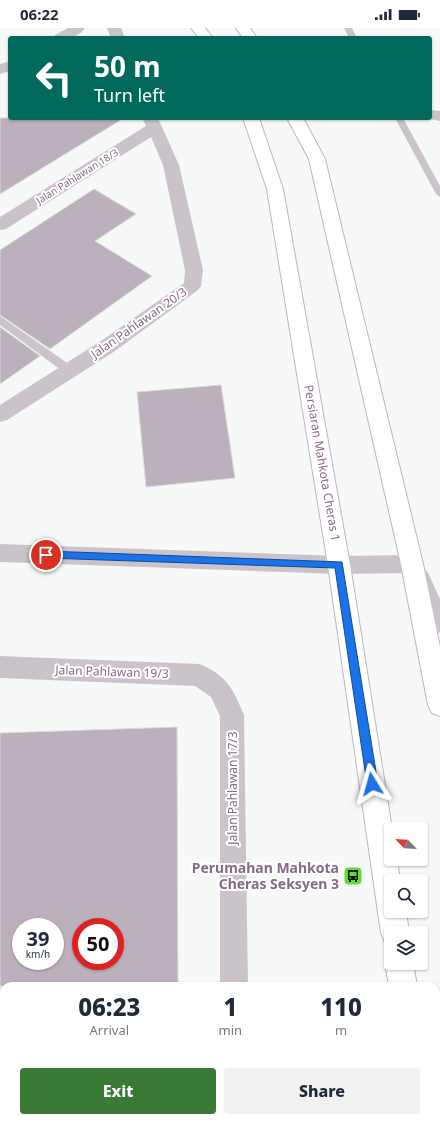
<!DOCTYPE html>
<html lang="en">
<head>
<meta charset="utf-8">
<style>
  :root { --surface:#fff; --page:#f2f2f3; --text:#1f2937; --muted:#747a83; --accent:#3a7a36 }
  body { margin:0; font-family:"Noto Sans",sans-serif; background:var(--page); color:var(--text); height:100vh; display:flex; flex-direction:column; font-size:15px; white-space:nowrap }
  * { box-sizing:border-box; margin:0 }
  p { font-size:13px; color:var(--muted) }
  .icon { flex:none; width:22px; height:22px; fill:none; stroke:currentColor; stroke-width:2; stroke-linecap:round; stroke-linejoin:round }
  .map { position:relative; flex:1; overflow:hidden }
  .drawer { position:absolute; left:0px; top:954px; width:440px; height:140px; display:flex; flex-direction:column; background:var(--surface); border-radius:12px 12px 0 0; box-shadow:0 1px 3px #0004 }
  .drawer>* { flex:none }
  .banner { position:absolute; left:8px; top:8px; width:424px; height:84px; border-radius:4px; box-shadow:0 1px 3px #0004; background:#00695c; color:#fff; overflow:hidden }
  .needle { width:26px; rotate:295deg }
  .tools { position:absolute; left:384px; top:794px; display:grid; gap:8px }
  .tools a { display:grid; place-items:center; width:44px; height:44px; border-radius:4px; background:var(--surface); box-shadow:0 1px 3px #0004; font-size:20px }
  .speed { position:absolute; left:12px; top:890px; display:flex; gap:8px; font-size:20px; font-weight:700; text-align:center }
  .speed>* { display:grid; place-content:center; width:52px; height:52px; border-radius:50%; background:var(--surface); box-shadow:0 1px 3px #0004; line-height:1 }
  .speed small { font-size:10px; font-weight:400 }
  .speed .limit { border:6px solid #d22; background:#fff; color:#111 }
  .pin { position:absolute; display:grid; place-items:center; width:34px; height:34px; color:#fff; margin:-17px; border:2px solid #fff; border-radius:50%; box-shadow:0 1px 4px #0007 }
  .me { position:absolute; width:44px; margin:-22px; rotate:352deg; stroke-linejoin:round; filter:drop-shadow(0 0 3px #0008) }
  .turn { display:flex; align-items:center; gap:14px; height:84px; padding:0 20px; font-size:18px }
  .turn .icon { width:52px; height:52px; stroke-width:2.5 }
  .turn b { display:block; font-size:28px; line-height:34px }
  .eta { display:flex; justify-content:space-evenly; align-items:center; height:68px; text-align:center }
  .eta b { font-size:24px; font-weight:800; line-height:28px }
  .action { display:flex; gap:8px; margin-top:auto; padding:8px 20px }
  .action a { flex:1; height:46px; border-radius:4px; background:var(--accent); color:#fff; font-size:16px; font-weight:800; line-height:46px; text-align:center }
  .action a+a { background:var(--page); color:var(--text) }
  .status { display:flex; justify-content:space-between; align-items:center; height:28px; padding:0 20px; background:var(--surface); direction:ltr }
  .status svg { height:11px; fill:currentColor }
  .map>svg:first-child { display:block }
  .building { fill:#bcb0bd; stroke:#d9dbda; fill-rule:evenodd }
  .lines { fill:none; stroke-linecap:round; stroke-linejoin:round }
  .secondary-casing { stroke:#bfb5bf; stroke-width:2 }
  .service { fill:#cac3ca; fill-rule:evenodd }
  .minor { fill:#cac3ca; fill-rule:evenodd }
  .tertiary { fill:#cac3ca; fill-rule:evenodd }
  .secondary { fill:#fff; fill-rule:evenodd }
  .route { fill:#1a73e8; stroke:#114b97 }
  .labels { text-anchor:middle; stroke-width:4; stroke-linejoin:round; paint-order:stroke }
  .far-street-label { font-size:10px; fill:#866a87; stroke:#fff }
  .street-label { font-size:12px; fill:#866a87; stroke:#fff }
  .near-poi-label { font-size:14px; font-weight:bold; fill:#866a87; stroke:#fff; text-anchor:end }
</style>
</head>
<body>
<div class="status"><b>06:22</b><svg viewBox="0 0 49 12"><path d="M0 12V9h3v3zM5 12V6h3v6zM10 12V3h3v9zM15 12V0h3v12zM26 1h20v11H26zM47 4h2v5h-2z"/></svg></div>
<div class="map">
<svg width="440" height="1094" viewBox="0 0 440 1094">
  <rect width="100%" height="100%" fill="#f7f9f8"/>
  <g class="building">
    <polygon points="0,90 124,90 0,166"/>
    <polygon points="94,161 136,186 95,213 152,248 50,321 0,287 0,222"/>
    <polygon points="0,299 40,328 0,356"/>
    <polygon points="221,357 235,450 146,459 137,364"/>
    <path d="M177,699L178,958H0V705ZM21,899H55V933H21ZM81,899H115V933H81Z"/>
  </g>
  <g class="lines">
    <g class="secondary-casing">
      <g id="secondary">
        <polygon points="191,0 205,0 213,10 199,10"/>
        <polygon points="236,0 250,0 257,10 243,10"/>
        <polygon points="243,90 259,90 283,161 350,537 392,801 391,831 397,831 400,853 391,853 391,883 406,883 409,905 391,905 391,917 385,915 381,905 328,537 267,161"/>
        <polygon points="287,90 303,90 325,131 423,536 440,619 440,688 432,685 428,677 401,536 309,131"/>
        <polygon points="391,924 391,935 413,935 417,958 389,958 385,935 389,925"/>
        <polygon points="436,1085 438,1094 408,1094 408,1090 436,1090"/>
      </g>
    </g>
    <g class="service">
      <polygon points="344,0 352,0 357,10 349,10"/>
      <polygon points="395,90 403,90 440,158 440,169 436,166"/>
      <polygon points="0,288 73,339 74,342 73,345 65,345 0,297"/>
      <polygon points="4,1080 4,1090 11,1090 9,1094 0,1094 0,1081"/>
    </g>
    <g class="minor">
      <path d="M68,0H85C78,11 65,10 53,10L55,7Z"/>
      <polygon points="107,0 121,0 125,10 111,10"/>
      <polygon points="10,33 10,43 0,46 0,36"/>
      <polygon points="430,82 440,83 440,93 425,90 430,90"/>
      <polygon points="142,90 158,90 179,137 203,242 201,258 198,262 115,323 7,392 0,394 0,377 101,313 184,255 185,242 163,137 151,109 6,201 0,202 0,189 146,98"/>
      <polygon points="0,516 339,528 412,527 420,529 423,536 420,543 412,545 339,546 0,534"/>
      <path d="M0,628L199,636C227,647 233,661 244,687L248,958H220V688L211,669L195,658L0,650Z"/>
      <rect x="225" y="1090" width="30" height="4"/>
    </g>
    <polygon class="tertiary" points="419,541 427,543 440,571 440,605 432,602 408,550 411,543"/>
    <use href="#secondary" class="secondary"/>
  </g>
  <polygon class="route" points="46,523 342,534 378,756 376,760 372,761 369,760 367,756 335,540 46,530 42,527"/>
  <defs>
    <g id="bus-square" transform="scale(1)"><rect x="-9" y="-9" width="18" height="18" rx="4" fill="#5bdd34" stroke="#fff"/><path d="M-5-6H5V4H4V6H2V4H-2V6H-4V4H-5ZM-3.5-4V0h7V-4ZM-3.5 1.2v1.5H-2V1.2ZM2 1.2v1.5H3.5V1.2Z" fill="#111"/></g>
  </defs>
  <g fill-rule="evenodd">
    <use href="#bus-square" x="353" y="848"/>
  </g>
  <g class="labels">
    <g class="far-street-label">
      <text transform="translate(77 148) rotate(-32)" y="4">Jalan Pahlawan 18/3</text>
    </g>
    <g class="street-label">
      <text transform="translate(139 295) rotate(-35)" y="4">Jalan Pahlawan 20/3</text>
      <text transform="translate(322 435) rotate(80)" y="4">Persiaran Mahkota Cheras 1</text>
      <text transform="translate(112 644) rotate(2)" y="4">Jalan Pahlawan 19/3</text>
      <text transform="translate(233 760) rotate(-90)" y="4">Jalan Pahlawan 17/3</text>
    </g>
    <g class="near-poi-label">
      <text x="339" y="845">Perumahan Mahkota<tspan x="339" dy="16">Cheras Seksyen 3</tspan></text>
    </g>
  </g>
</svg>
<div class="tools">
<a><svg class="needle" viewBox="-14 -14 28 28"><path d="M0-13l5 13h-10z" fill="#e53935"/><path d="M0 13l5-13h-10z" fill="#747a83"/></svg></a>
<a><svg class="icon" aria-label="search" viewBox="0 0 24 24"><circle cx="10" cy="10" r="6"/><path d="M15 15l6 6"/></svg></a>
<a><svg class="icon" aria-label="layers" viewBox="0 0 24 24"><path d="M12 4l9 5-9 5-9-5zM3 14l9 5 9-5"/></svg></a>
</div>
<div class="speed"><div>39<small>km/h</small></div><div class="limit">50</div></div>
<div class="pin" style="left:46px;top:527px;background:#d93025"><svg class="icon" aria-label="arrive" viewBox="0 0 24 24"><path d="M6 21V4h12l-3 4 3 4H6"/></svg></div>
<svg class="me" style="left:372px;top:756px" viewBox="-20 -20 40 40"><path d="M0-17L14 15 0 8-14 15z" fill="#1a73e8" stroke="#fff" stroke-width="4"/></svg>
<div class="banner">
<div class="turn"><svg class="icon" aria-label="left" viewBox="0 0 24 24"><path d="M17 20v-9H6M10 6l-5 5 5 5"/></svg><div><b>50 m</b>Turn left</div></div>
</div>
<section class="drawer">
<div class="eta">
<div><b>06:23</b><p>Arrival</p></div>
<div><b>1</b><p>min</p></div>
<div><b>110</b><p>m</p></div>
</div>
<div class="action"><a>Exit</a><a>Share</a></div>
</section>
</div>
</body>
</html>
